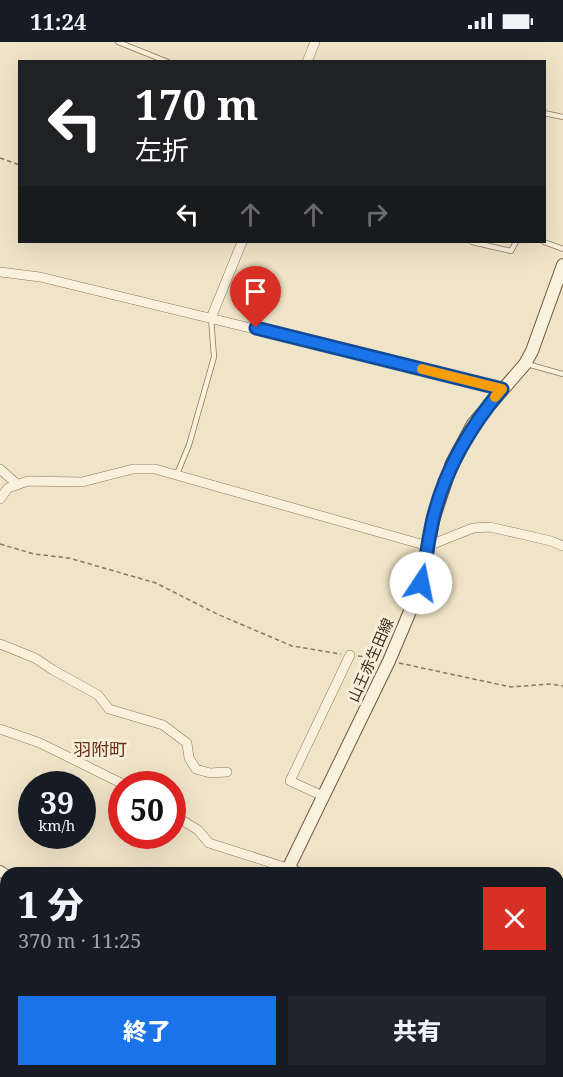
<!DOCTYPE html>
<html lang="ja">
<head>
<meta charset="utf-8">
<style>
  :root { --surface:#171b24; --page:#20242c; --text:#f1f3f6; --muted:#9ea1a6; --accent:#1a73e8 }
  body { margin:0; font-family:"Noto Serif","Noto Sans JP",serif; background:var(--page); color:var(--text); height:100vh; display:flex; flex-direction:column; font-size:22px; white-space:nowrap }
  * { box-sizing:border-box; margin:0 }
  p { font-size:20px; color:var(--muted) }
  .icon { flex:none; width:33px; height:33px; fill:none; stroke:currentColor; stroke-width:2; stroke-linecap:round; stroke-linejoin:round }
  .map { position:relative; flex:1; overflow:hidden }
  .details { position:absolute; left:0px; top:825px; width:564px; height:210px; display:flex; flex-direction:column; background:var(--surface); border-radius:18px 18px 0 0; box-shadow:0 6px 24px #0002 }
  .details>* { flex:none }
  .banner { position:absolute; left:18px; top:18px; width:528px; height:183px; border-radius:0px; box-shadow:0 6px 24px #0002; background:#202124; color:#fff; overflow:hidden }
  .speed { position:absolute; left:18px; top:729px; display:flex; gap:12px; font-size:30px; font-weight:700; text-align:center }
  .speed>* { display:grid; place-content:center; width:78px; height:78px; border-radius:50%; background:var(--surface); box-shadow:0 6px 24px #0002; line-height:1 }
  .speed small { font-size:15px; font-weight:400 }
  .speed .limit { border:9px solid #d22; background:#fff; color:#111 }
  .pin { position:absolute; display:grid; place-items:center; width:51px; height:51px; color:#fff; margin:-62px -26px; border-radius:50% 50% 50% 0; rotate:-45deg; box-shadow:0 0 6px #0007 }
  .pin .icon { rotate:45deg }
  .me { position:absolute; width:66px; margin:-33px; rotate:11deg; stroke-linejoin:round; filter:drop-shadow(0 0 4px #0008) }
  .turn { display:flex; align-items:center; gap:21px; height:126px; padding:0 18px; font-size:27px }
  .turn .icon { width:78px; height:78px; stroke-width:2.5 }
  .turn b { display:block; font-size:42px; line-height:51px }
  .lanes { display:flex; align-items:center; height:57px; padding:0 18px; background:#0003; justify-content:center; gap:30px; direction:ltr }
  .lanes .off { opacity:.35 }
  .round { display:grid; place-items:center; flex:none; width:63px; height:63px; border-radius:0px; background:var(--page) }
  .head { display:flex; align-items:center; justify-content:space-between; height:102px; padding:0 18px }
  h1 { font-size:36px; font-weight:800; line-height:45px }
  .primary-button { display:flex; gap:12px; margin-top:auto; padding:12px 18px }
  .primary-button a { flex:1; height:69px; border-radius:0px; background:var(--accent); color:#fff; font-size:24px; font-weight:800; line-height:69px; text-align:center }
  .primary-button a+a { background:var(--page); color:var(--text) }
  .status { display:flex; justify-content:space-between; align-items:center; height:42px; padding:0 30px; background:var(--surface); direction:ltr }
  .status svg { height:16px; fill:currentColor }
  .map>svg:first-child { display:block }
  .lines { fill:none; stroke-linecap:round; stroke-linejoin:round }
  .service-casing { stroke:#8d765c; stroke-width:6 }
  .minor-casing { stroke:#8d765c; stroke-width:10 }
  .tertiary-casing { stroke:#8d765c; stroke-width:12 }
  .secondary-casing { stroke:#6f573f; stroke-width:14 }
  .trunk-casing { stroke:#5b4430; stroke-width:16 }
  .path { stroke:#8d765c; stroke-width:1.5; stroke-dasharray:4.5 3; stroke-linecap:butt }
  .service { stroke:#faf1dc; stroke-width:4.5 }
  .minor { stroke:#faf1dc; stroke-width:9 }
  .tertiary { stroke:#faf1dc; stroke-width:10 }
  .secondary { stroke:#faf1dc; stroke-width:12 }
  .trunk { stroke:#eabe7c; stroke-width:15 }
  .route-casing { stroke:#114b97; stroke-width:15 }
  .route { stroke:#1a73e8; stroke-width:10 }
  .slow { stroke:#f59e0b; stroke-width:10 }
  .labels { text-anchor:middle; stroke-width:6; stroke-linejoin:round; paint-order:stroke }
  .street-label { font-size:15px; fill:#3d2e20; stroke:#f7eed8 }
  .quarter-label { font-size:18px; fill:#6b2e1e; stroke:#f7eed8 }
</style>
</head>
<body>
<div class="status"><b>11:24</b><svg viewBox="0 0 49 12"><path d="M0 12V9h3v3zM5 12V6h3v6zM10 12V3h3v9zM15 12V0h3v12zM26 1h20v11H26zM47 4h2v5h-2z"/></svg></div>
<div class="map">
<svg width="563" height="1035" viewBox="0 0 563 1035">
  <rect width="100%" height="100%" fill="#f0e4c8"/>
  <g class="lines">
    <g class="service-casing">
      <g id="service">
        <polyline points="118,0 168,20"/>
        <polyline points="544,71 563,75"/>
        <polyline points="472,200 511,209 516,200"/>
        <polyline points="544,200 563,207"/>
        <polyline points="527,322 563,332"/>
        <polyline points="177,432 189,403 214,315 211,276"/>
      </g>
    </g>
    <g class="minor-casing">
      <g id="minor">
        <polyline points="307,20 315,0"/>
        <polyline points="0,230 40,235 502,347"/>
        <polyline points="211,276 242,200"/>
        <polyline points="0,427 17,442"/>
        <polyline points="0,457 8,446 28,439 82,440 133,427 155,427 428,504 473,486 490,485 551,499 563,504"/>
        <polyline points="0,602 35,616 53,628 98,653 109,667 163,683 187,701 189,716 196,727 210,731 227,730"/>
        <polyline points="0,687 40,701 123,742"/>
        <polyline points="323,754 290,739 350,613"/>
        <polyline points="172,772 198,788 209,801 303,831"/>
        <polyline points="466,1035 469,1029"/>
      </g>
    </g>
    <g class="tertiary-casing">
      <g id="tertiary">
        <polyline points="0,829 6,833"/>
        <polyline points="396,1029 409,1035"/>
      </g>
    </g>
    <g class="secondary-casing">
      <polyline id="secondary" points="286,831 389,619 411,567 421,541 434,475 452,421 473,382 525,322 532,309 563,223"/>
    </g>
    <g class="trunk-casing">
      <g id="trunk">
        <polyline points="0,967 6,969"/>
        <polyline points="0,979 6,981"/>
        <polyline points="144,1029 160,1035"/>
        <polyline points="174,1029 189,1035"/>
      </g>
    </g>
    <g class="path">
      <polyline points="0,116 20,123"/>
      <polyline points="0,502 34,512 69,516 156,541 217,572 292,604 341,612"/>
      <polyline points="358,614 380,617"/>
      <polyline points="399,621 511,645 550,642 563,644"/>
      <polyline points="558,902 563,897"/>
      <polyline points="558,990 563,993"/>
    </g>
    <use href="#service" class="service"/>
    <use href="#minor" class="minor"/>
    <use href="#tertiary" class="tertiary"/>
    <use href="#secondary" class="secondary"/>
    <use href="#trunk" class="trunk"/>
  </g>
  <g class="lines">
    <g class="route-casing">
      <path id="route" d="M256,286L502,347C469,386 445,427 433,477C428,498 426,520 421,541"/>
    </g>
    <use href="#route" class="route"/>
    <polyline class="slow" points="422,327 502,347 495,355"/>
  </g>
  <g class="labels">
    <g class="street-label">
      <text transform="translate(371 618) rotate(-66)" y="5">山王赤生田線</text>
    </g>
    <g class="quarter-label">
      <text x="100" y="714">羽附町</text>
    </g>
  </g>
</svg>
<div class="speed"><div>39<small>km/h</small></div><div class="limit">50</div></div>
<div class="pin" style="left:256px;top:286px;background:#d93025"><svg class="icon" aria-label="arrive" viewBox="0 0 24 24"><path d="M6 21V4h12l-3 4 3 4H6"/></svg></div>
<svg class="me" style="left:421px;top:541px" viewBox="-20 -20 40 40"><circle r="19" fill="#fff"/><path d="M0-13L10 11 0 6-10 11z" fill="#1a73e8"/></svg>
<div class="banner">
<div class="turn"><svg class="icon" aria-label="left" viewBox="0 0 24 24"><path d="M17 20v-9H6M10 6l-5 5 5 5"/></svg><div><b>170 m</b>左折</div></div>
<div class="lanes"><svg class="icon" aria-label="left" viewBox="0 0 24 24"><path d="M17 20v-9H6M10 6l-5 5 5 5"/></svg><svg class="icon off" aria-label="ahead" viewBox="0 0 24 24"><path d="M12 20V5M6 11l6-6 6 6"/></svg><svg class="icon off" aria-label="ahead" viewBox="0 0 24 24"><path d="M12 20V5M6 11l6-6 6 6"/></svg><svg class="icon off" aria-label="right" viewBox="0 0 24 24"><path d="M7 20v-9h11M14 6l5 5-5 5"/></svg></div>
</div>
<section class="details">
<div class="head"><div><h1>1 分</h1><p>370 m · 11:25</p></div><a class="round" style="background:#d93025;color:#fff"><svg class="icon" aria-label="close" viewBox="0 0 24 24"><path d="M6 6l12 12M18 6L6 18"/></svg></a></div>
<div class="primary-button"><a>終了</a><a>共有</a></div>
</section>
</div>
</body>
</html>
